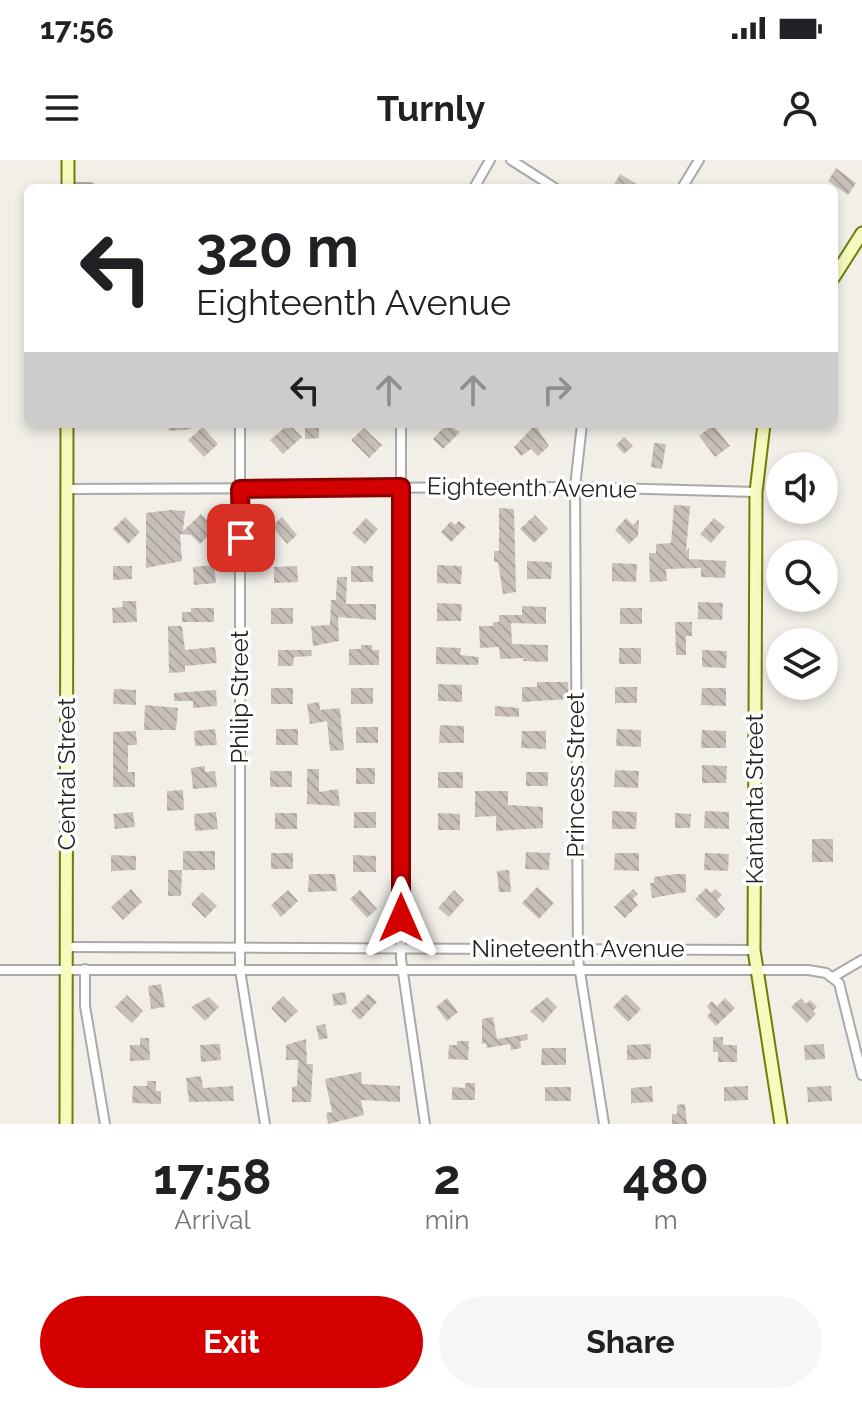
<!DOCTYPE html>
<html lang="en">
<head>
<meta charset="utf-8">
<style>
  :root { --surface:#fff; --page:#f6f6f6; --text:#202124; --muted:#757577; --accent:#d40000 }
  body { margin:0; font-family:Raleway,sans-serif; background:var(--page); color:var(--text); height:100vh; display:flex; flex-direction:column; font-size:30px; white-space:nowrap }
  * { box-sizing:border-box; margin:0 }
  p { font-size:26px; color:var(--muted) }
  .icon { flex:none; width:44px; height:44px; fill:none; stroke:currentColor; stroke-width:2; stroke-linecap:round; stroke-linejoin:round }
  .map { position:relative; height:964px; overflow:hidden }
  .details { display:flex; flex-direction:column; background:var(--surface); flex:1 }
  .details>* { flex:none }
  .guide { position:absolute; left:24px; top:24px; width:814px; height:244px; border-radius:12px; box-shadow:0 4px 12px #0003; background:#fff; color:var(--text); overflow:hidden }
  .tools { position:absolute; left:766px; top:292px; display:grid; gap:16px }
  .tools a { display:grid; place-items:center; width:72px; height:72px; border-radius:50%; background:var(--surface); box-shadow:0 4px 12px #0003; font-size:40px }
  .pin { position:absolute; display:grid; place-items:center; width:68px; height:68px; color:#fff; margin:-34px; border-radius:16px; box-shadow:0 4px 12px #0006 }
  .me { position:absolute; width:88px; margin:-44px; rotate:0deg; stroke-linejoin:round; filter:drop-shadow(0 0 6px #0008) }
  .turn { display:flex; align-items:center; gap:28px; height:168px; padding:0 40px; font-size:36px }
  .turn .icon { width:104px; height:104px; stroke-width:2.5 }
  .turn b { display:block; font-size:56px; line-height:68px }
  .lanes { display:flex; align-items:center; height:76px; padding:0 40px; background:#0003; justify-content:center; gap:40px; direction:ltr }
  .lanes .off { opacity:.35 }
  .eta { display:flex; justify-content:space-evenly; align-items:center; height:136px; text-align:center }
  .eta b { font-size:48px; font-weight:700; line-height:56px }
  .button { display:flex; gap:16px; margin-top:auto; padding:16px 40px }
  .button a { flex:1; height:92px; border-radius:48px; background:var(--accent); color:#fff; font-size:32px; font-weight:700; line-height:92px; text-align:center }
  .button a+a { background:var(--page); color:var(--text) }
  .status { display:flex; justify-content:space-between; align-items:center; height:56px; padding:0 40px; background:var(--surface); direction:ltr }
  .status svg { height:22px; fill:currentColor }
  header { display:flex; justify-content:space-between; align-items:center; height:104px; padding:0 40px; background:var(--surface); font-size:36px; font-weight:700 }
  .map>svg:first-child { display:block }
  .building { fill:url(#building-back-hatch) }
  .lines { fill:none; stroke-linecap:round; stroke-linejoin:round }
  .street-casing { stroke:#a9a9a9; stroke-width:12 }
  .secondary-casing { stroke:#707d05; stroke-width:15 }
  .street { stroke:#fff; stroke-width:8 }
  .secondary { stroke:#f7fabf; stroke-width:11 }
  .route-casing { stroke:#8a0000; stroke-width:20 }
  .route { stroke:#d40000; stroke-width:14 }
  .labels { text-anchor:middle; stroke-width:7; stroke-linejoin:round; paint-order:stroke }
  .street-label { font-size:24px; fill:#222; stroke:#fff }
</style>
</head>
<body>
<div class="status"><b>17:56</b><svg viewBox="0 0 49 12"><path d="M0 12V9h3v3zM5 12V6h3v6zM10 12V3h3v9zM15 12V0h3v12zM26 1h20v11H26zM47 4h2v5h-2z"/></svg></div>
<header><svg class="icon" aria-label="menu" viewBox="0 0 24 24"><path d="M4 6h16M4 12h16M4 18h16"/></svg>Turnly<svg class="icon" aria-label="person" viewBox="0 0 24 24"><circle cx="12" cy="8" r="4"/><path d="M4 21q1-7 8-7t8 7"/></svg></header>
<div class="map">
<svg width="862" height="964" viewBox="0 0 862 964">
  <defs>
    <pattern id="building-back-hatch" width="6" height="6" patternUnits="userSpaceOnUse" patternTransform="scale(2)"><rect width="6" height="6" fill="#c7bfb8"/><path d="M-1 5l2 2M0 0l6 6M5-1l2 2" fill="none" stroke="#aba49e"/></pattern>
  </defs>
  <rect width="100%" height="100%" fill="#f2efe9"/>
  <g class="building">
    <polygon points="836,8 856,23 848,35 828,21"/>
    <polygon points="620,14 643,28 612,28"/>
    <polygon points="168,264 191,264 191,269 169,271"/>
    <polygon points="289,264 302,277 283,294 270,280"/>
    <polygon points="305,264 319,264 319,278 305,279"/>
    <polygon points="447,264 460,272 443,289 433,279"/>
    <polygon points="535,265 549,286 538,296 531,289 521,296 514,287"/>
    <polygon points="713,265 730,286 715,297 699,276"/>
    <polygon points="203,267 218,284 204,297 188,280"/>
    <polygon points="364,268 382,285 369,298 351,280"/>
    <polygon points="624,277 633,286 624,294 616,285"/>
    <polygon points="654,283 666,284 662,309 651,307"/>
    <polygon points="674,345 690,346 686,391 689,388 689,399 726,401 725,418 701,417 701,408 666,409 667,421 650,422 649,393 656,393 656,384 671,383"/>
    <polygon points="499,348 514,349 516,432 503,434 498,402 494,402 494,391 499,391"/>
    <polygon points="170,350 185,351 183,371 201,354 216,369 200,384 191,375 180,374 182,401 146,408 146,353"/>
    <polygon points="535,355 548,369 534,383 520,369"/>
    <polygon points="125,357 140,372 128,384 113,369"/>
    <polygon points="282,357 297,375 287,384 272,366"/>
    <polygon points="366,358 378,369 365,384 352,373"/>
    <polygon points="626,358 633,365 639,359 638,376 629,384 615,370"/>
    <polygon points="714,358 725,367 711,383 700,374"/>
    <polygon points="451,361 455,365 459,361 466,367 451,382 441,372"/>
    <polygon points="527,401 552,402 551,419 527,419"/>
    <polygon points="612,403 637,404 636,422 612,421"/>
    <polygon points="214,405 216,423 194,425 193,407"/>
    <polygon points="437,405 462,406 461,424 437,423"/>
    <polygon points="113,406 132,406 132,419 113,420"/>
    <polygon points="297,406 298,422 274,423 274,407"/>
    <rect x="351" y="406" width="22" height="16"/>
    <polygon points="337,417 347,417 346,444 376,444 376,460 338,457 339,481 313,486 311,466 330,465 331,440 336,440"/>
    <polygon points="122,441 136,441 137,462 113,463 112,448 123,447"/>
    <polygon points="698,442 723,443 722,460 698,459"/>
    <polygon points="437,443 462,444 461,461 437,461"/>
    <polygon points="522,446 546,447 546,464 511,463 512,484 548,485 548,502 523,501 524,498 500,499 499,487 480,488 479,466 493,466 493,462 499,462 499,455 522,455"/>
    <polygon points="191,448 214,448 214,462 182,462 182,452 191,452"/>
    <rect x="271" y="448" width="22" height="16"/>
    <rect x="620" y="448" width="22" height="16"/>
    <polygon points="675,462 692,462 692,476 686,476 686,495 676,495"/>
    <polygon points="168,466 182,466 185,490 215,487 217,503 185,506 185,512 169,513"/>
    <polygon points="361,485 372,485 372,490 379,490 379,505 349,505 349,489 361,489"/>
    <polygon points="436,487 461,488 460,495 479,497 478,505 436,504"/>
    <rect x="619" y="488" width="22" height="16"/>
    <polygon points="278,490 311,490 312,496 294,497 293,506 278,506"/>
    <polygon points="702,490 727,491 726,508 702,507"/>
    <polygon points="537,522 568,522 569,539 522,542 522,527 537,527"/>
    <polygon points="438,524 462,525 462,542 438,541"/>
    <rect x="615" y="527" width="22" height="16"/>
    <rect x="271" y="528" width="22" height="16"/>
    <rect x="351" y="528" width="22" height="16"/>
    <polygon points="702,528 726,528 726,546 701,545"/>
    <polygon points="114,529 136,530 136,545 113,544"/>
    <polygon points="216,530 217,546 193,548 193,541 174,541 174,533"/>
    <polygon points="319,542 320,550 340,548 344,590 330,591 327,561 310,564 307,544"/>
    <polygon points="145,545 178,548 176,570 144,570"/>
    <polygon points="495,546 519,548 519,557 495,556"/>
    <polygon points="440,565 464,566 464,583 439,583"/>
    <rect x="356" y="567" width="22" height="16"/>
    <polygon points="215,569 217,585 195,586 194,571"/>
    <rect x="276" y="569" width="22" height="16"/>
    <polygon points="617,569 641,570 641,587 616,586"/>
    <polygon points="702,570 726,571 726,588 701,588"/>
    <polygon points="136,571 137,585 128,585 128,612 135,612 135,627 113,627 113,572"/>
    <polygon points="522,571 546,571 546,589 521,588"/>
    <polygon points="702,605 727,606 726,623 702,623"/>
    <polygon points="205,606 205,612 215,611 217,627 193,629 191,608"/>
    <rect x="356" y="608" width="19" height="16"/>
    <polygon points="307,609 319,609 319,632 338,629 340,646 307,644"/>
    <polygon points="615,610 639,611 638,628 614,627"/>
    <rect x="270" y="611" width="22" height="16"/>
    <rect x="438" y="612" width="25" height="16"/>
    <rect x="526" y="612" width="22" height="14"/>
    <polygon points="183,630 184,650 167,651 167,631"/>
    <polygon points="475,631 508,631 508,645 543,647 543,668 496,671 496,656 475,657"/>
    <polygon points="612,651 637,652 636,669 612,669"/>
    <polygon points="705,651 729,652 729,669 704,668"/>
    <polygon points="133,652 135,667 115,669 113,654"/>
    <polygon points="216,652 218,669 195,671 194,654"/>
    <rect x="354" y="652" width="22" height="16"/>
    <rect x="275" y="653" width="22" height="16"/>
    <polygon points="438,653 460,654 460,670 438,670"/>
    <polygon points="675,653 691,654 690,668 675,668"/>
    <rect x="812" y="679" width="21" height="23"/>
    <rect x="183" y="691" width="32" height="19"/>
    <polygon points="526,692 550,693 549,710 525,709"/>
    <rect x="271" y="693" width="22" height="16"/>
    <polygon points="615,693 639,693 639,711 614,710"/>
    <polygon points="705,693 729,694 728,711 704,710"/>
    <polygon points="111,695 136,696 136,710 111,711"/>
    <polygon points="353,695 376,696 376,712 353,712"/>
    <polygon points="168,710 182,710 181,736 168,736"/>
    <polygon points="509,710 511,732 499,732 497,711"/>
    <polygon points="309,714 335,714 337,731 308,732"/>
    <polygon points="675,714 686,714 686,732 652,738 650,723 654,723 654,717"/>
    <polygon points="537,727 554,743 539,759 522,743"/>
    <polygon points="706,728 711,733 715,729 722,735 717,740 725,749 716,759 695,739"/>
    <polygon points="131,729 142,742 123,760 111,747"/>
    <polygon points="633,729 638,734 633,739 638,745 625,758 614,747"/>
    <polygon points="288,730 298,741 281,757 271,745"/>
    <polygon points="360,730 377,749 367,758 350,739"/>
    <polygon points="454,730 464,740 449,757 438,748"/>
    <polygon points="202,732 217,746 205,758 191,744"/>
    <polygon points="161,824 165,847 151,849 148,826"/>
    <polygon points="345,832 347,844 334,846 332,834"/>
    <polygon points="368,834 377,842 360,860 351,851"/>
    <polygon points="626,834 641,849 628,862 613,847"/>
    <polygon points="127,835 143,851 132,863 115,847"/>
    <polygon points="283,836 298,851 285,863 271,848"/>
    <polygon points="209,837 219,847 205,861 191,847"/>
    <polygon points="547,837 557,847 543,863 530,851"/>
    <polygon points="447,838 458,852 447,861 436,847"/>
    <polygon points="725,838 735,848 716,866 707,856 711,852 707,846 712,841 717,846"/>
    <polygon points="801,838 806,844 810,840 817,847 813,851 816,854 807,863 791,847"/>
    <polygon points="493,857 497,879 527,874 528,880 520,881 521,888 511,890 510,884 487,888 486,883 482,884 482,859"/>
    <polygon points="325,864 328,878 319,880 316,866"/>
    <polygon points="713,877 723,877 723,885 737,885 737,902 718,902 718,892 713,892"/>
    <polygon points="140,878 149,878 150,900 130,901 130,885 140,885"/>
    <polygon points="306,879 307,904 313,904 311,942 292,942 292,927 297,926 298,900 286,900 286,885"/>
    <polygon points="457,881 469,881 468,900 448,899 449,885 457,885"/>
    <polygon points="220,884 221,900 201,902 200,885"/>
    <polygon points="651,884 651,899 627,900 627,885"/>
    <polygon points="824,884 825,899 805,900 804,885"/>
    <polygon points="542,888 566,888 566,905 541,905"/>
    <polygon points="361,912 362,924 400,926 400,942 361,940 364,955 328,964 326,953 332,952 325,919"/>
    <polygon points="201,916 203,928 233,926 234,941 189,942 186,918"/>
    <polygon points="147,921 156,921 156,931 161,931 161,944 132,943 133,926 147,926"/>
    <polygon points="465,923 475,923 475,940 452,940 452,927 465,928"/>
    <polygon points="652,926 653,942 631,943 631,928"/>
    <polygon points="748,926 748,940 724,941 724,927"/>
    <polygon points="831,926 832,941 808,942 807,927"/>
    <rect x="545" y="927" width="26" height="14"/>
    <polygon points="685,944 687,964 672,964 672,954 677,954 677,945"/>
  </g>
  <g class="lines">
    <g class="street-casing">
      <g id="street">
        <polyline points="511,0 555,28"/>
        <polyline points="68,28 90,28"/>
        <polyline points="474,28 490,0"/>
        <polyline points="682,28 699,0"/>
        <polyline points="240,264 240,810 265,964"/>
        <polyline points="401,264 401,799 425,964"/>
        <polyline points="582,264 575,327 578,799 604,964"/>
        <polyline points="67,329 575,327 756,332"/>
        <polyline points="66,787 754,790"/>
        <polyline points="85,809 85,846 105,964"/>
        <polyline points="0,810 808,810 826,813 839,823 862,915"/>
        <polyline points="833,817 862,800"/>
      </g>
    </g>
    <g class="secondary-casing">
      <g id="secondary">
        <polyline points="68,28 68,0"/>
        <polyline points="834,117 862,73"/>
        <polyline points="764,264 756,332 754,790 781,964"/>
        <polyline points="66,964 67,264"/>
      </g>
    </g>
    <use href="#street" class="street"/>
    <use href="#secondary" class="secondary"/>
  </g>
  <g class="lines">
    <g class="route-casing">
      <polyline id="route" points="241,378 240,329 401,327 401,758"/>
    </g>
    <use href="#route" class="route"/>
  </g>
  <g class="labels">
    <g class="street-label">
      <text transform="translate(532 328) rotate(1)" y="8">Eighteenth Avenue</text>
      <text transform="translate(240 537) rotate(-90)" y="8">Philip Street</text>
      <text transform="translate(67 614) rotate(-90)" y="8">Central Street</text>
      <text transform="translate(576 615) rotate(-90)" y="8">Princess Street</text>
      <text transform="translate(755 639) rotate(-90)" y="8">Kantanta Street</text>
      <text x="578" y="797">Nineteenth Avenue</text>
    </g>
  </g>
</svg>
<div class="tools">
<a><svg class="icon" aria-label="sound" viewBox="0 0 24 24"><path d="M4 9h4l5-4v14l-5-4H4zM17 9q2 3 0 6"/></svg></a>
<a><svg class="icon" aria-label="search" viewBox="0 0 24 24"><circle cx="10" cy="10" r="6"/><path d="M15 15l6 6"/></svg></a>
<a><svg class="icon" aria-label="layers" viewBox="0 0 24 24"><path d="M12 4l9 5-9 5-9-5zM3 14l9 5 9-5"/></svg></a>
</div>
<div class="pin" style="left:241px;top:378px;background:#d93025"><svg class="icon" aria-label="arrive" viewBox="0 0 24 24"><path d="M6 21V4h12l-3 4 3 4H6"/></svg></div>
<svg class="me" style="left:401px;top:758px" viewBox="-20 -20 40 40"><path d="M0-17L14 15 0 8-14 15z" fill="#d40000" stroke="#fff" stroke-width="4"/></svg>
<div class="guide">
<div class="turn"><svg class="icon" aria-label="left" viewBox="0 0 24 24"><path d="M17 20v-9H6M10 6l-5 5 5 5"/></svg><div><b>320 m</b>Eighteenth Avenue</div></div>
<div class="lanes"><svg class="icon" aria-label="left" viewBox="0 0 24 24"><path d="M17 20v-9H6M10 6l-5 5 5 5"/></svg><svg class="icon off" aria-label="ahead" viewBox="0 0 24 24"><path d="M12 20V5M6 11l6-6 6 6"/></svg><svg class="icon off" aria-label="ahead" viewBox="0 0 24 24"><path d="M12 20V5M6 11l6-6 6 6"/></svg><svg class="icon off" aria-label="right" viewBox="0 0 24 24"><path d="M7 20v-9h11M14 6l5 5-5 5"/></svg></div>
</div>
</div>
<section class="details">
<div class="eta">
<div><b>17:58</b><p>Arrival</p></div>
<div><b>2</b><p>min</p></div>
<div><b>480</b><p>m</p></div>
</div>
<div class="button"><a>Exit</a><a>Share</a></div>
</section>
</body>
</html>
